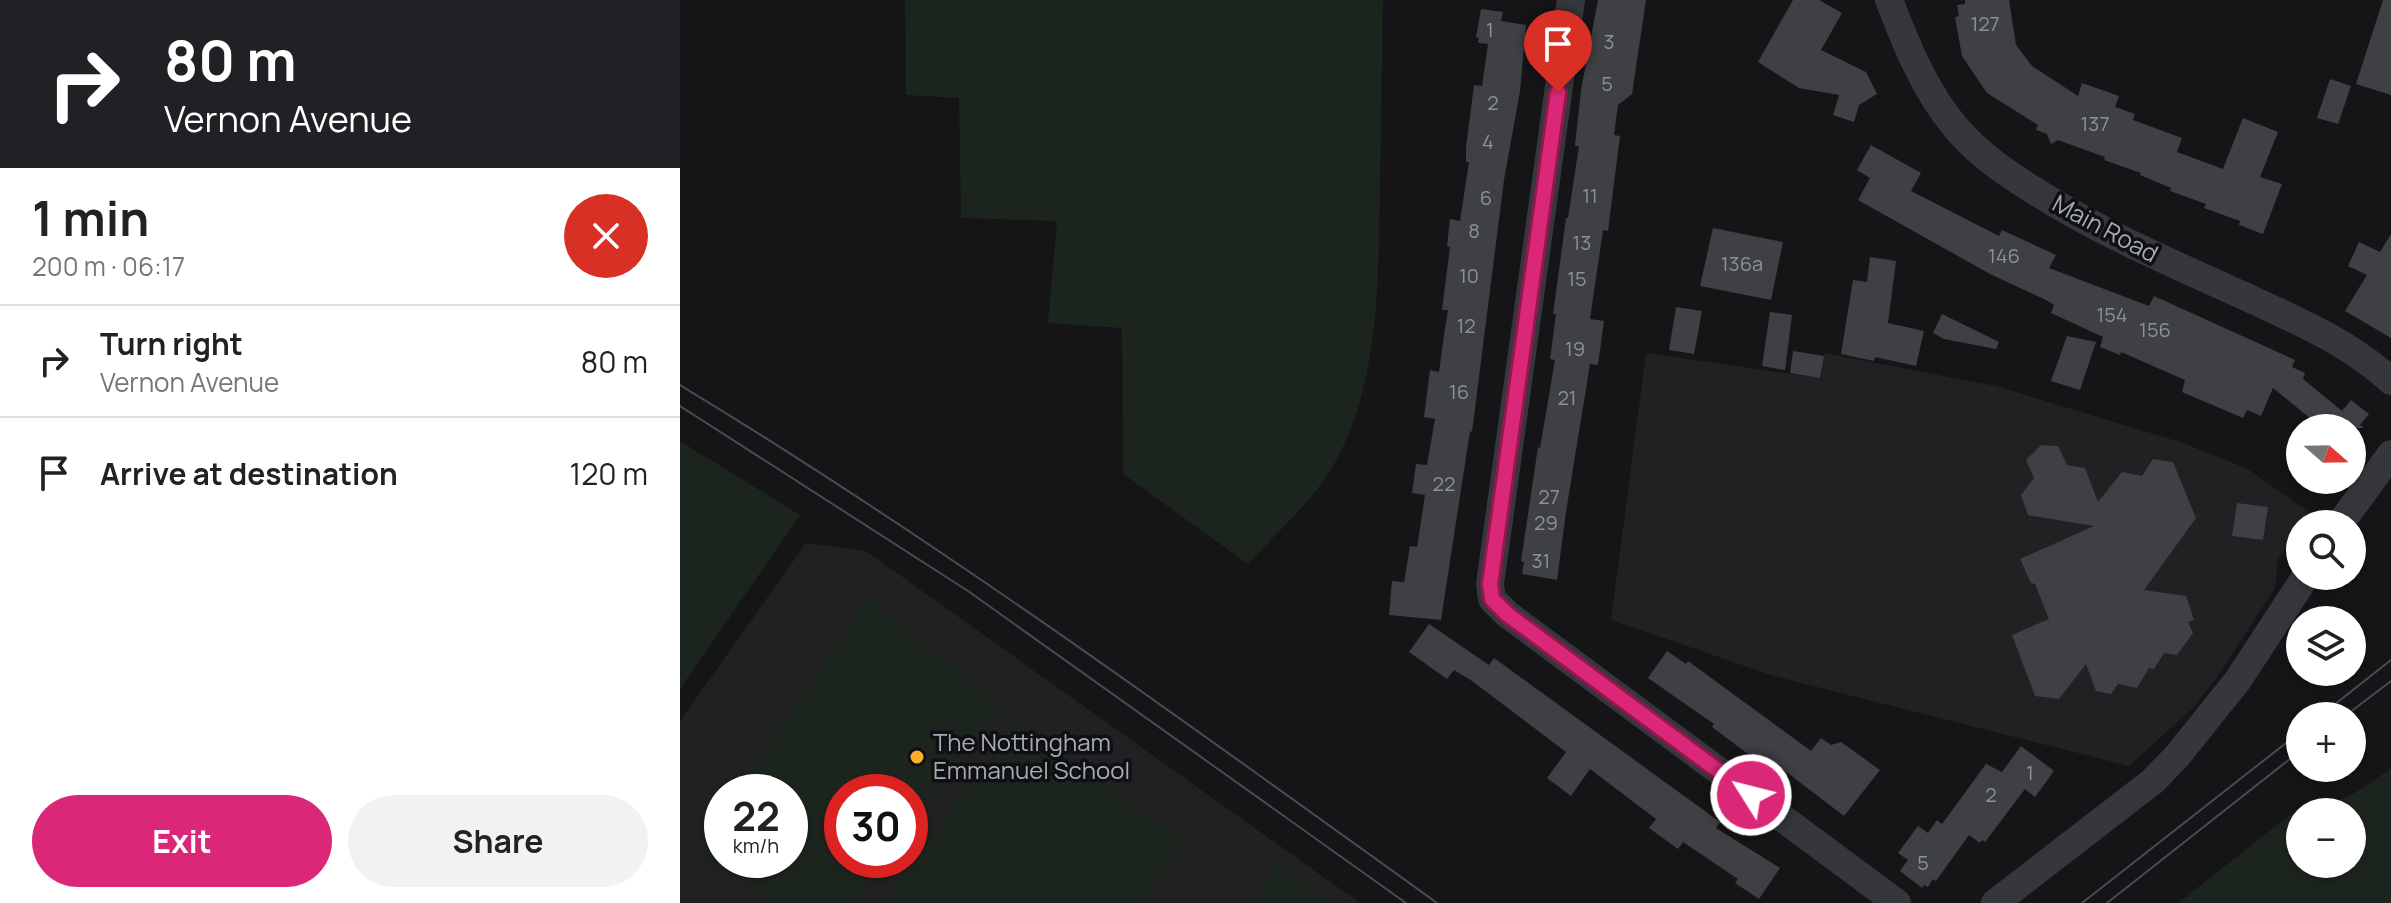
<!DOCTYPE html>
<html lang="en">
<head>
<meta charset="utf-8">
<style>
  :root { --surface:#fff; --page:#f2f2f2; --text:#222; --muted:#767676; --line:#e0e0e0; --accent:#db2777 }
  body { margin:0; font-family:Manrope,sans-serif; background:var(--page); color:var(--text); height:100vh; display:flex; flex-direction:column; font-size:30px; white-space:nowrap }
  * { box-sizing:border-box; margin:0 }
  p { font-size:26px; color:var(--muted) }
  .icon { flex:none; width:44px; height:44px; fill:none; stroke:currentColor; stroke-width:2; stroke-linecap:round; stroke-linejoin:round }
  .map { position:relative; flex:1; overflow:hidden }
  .panel { display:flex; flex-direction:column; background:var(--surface); width:680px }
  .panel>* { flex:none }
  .hud { background:#202124; color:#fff; overflow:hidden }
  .needle { width:52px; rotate:110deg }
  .controls { position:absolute; left:1606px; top:414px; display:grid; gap:16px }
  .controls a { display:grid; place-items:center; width:80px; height:80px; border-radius:50%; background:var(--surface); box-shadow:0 2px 6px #0004; font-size:40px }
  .speed { position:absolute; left:24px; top:774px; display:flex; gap:16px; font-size:40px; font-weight:700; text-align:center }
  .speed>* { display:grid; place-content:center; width:104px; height:104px; border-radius:50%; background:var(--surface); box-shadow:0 2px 6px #0004; line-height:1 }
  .speed small { font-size:20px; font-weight:400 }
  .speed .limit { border:12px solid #d22; background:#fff; color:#111 }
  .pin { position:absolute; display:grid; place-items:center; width:68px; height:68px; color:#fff; margin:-82px -34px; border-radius:50% 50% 50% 0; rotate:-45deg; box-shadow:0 0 8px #0007 }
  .pin .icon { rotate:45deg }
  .me { position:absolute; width:88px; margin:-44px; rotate:306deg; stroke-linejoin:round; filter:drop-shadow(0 0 6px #0008) }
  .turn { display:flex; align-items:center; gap:28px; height:168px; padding:0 32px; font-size:36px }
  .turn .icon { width:104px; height:104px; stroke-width:2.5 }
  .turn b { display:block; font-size:56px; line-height:68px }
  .round { display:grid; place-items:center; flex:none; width:84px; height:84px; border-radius:42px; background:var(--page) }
  .summary { display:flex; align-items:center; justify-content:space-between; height:136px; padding:0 32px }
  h1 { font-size:48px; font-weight:700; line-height:60px }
  .cta { display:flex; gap:16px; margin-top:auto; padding:16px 32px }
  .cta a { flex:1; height:92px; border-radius:48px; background:var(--accent); color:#fff; font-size:32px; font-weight:700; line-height:92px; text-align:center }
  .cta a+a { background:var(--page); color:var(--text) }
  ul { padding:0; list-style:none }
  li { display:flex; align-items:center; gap:24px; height:112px; padding:0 32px; border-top:2px solid var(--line) }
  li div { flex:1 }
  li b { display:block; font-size:30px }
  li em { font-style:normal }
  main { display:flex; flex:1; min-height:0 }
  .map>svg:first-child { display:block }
  .built { fill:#212124; fill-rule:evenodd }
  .green { fill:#1c251d; fill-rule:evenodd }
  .building { fill:#3e4044 }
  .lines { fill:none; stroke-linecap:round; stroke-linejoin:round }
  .minor { stroke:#35373c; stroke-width:28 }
  .tram { stroke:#484b51; stroke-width:2 }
  .route-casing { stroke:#8e194d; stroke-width:20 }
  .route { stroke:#db2777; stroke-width:14 }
  .poi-dot { fill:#faaf29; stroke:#101012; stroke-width:3 }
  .labels { text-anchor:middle; stroke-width:7; stroke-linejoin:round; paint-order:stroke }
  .number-label { font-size:20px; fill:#8c919a }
  .street-label { font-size:24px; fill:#a6acb7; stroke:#101012 }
  .poi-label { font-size:24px; fill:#a6acb7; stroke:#101012; text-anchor:start }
</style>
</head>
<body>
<main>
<section class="panel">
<div class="hud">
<div class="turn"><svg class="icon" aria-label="right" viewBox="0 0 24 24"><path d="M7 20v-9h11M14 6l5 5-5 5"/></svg><div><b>80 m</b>Vernon Avenue</div></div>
</div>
<div class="summary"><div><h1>1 min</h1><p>200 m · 06:17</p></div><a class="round" style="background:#d93025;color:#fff"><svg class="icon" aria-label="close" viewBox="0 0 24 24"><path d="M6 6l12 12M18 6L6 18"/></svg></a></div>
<ul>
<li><svg class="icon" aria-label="right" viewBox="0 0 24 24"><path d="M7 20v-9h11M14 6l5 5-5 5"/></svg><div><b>Turn right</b><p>Vernon Avenue</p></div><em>80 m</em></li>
<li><svg class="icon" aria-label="arrive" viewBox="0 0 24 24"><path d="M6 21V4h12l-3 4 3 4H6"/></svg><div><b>Arrive at destination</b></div><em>120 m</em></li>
</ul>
<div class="cta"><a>Exit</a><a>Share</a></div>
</section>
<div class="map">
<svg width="1711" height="903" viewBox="0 0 1711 903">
  <rect width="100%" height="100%" fill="#151517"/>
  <g class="built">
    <polygon points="966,353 1140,378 1144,353 1316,386 1503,443 1568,469 1630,513 1597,561 1596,584 1593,591 1540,673 1512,709 1449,766 1094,676 931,620"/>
    <path d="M126,543L186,551L680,903H0V721ZM42,792H110V860H42ZM162,792H230V860H162Z"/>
  </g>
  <g class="green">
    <path d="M225,0H703C702,63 701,126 700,189C698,278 700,377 658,457C637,498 598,531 568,564L443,474L442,328L368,323L377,221L281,218L279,98L226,95Z"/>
    <polygon points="0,441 120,515 0,689"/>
    <polygon points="187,598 323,704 230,830 230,792 162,792 162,860 208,860 177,903 91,903 15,848 42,809 42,860 110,860 110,792 54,792"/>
    <polygon points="337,717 507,843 464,903 201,903"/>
    <path d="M1711,769V903H1498L1616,810L1668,797ZM1672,812V864H1620V812Z"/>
    <polygon points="600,862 656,903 570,903"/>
  </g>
  <g class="building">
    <polygon points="918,0 966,0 952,94 938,105 934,135 940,136 928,231 923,230 910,319 924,321 918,365 910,364 886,512 877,580 842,574 844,562 841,561 858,447 860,448 875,360 870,359 876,314 873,314 886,218 888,218 899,146 895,146 901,90"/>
    <polygon points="1113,0 1139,0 1162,13 1141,50 1186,72 1197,94 1179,105 1174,122 1153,115 1159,95 1119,88 1078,62"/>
    <polygon points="1285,0 1329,0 1336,45 1352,66 1398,96 1402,83 1439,96 1435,107 1455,114 1453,120 1502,138 1497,152 1543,169 1563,118 1598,132 1580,177 1602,184 1583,234 1559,225 1560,221 1524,208 1526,204 1490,191 1491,188 1460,175 1461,173 1424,160 1425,157 1378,140 1371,144 1367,134 1356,130 1358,125 1307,93 1282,56 1275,17 1279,16 1277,5 1285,4"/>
    <polygon points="1703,0 1711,0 1711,95 1676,84"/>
    <polygon points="801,9 823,12 821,21 846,25 840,91 824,180 792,432 790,431 761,620 709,615 712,581 724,582 730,546 737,547 745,495 732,493 736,464 747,465 755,419 744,417 750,370 759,372 764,335 768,310 762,310 770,247 767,246 770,219 780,221 789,162 786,162 786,147 794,85 802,86 808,44 798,43 799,38 796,37"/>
    <polygon points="1650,79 1671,86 1658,124 1637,118"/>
    <polygon points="1191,145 1241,173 1231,191 1319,236 1322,230 1376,255 1369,268 1469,306 1474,296 1615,360 1612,367 1625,373 1623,379 1662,411 1671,400 1689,414 1680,425 1684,428 1642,428 1593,388 1581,416 1567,410 1563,418 1502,392 1505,380 1441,352 1440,355 1420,347 1423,337 1371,313 1374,305 1368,301 1310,274 1178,200 1190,178 1177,170"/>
    <polygon points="1033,228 1103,242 1091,300 1020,286"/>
    <polygon points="1711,234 1711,338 1665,311 1687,275 1668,266 1679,242 1700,252"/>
    <polygon points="1190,257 1216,261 1208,323 1244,331 1236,366 1195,357 1194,361 1161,354 1173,280 1187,282"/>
    <polygon points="996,307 1022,311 1014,354 989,350"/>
    <polygon points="1090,312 1112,315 1105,370 1082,366"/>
    <polygon points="1262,314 1319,342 1316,349 1264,339 1253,333"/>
    <polygon points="1387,336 1416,342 1400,390 1371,381"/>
    <polygon points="1113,351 1144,356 1140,378 1110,373"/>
    <polygon points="1361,445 1378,446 1387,465 1405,468 1418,502 1442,472 1462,476 1473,459 1493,462 1516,518 1464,590 1506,596 1514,620 1508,622 1513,633 1497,655 1484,653 1474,669 1469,668 1457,688 1438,684 1431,694 1416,691 1406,664 1379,699 1355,696 1332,635 1369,619 1355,584 1351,583 1340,559 1414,526 1348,515 1341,495 1354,478 1346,460"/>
    <polygon points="1557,503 1588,507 1583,540 1552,536"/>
    <polygon points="749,624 809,665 814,658 1040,822 1036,828 1100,868 1079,899 1055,883 1058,879 1003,842 998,849 969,828 976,819 910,769 891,796 867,778 886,752 792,681 774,670 767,679 729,652"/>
    <polygon points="987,651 1006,664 1008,661 1131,751 1141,738 1151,745 1161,742 1200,770 1164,816 1093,762 1088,769 1032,727 1034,724 968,678"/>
    <polygon points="1341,746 1374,771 1355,797 1345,789 1305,842 1302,840 1300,843 1289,835 1256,881 1253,879 1248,887 1244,885 1242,888 1220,871 1228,860 1218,853 1238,826 1248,833 1257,820 1262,824 1306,764 1322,772"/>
  </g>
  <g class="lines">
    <g class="minor">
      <polyline points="891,0 810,584 812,599 827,614 1217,903"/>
      <path d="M1209,0C1226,44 1245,92 1277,129C1299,155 1329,175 1358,193C1423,234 1494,264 1564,296C1616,320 1669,342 1711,381"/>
      <polyline points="1660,524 1711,454"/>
      <polyline points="1315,903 1473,781 1498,755 1558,680 1626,576"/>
    </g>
    <g class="tram">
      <path d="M0,385C262,544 508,724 757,903"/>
      <polyline points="0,406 288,591 726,903"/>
      <polyline points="1640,716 1711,660"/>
      <polyline points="1665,716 1711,681"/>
      <polyline points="1402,903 1620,732"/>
      <polyline points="1427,903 1620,751"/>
    </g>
  </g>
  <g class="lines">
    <g class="route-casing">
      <polyline id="route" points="878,92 810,584 812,599 827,614 1071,795"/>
    </g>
    <use href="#route" class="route"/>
  </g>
  <circle class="poi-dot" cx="237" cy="757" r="8"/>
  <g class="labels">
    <g class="number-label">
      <text x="1305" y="31">127</text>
      <text x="810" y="37">1</text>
      <text x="929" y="49">3</text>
      <text x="927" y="91">5</text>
      <text x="813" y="110">2</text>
      <text x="1415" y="131">137</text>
      <text x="808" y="149">4</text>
      <text x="910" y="203">11</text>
      <text x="806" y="205">6</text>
      <text x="794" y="238">8</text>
      <text x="902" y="250">13</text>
      <text x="1324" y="263">146</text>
      <text x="1062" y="271">136a</text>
      <text x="789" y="283">10</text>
      <text x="897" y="286">15</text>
      <text x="1432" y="322">154</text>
      <text x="786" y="333">12</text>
      <text x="1475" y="337">156</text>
      <text x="895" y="356">19</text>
      <text x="779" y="399">16</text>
      <text x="887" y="405">21</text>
      <text x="764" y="491">22</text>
      <text x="869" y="504">27</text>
      <text x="866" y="530">29</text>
      <text x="861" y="568">31</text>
      <text x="1350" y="780">1</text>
      <text x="1311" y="802">2</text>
      <text x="1243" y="870">5</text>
    </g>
    <g class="street-label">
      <text transform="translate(1425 229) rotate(28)" y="8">Main Road</text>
    </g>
    <g class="poi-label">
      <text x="253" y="751">The Nottingham<tspan x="253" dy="28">Emmanuel School</tspan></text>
    </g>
  </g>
</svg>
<div class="controls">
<a><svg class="needle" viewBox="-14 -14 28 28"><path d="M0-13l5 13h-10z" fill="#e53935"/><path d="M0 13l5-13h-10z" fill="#767676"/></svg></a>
<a><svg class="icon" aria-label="search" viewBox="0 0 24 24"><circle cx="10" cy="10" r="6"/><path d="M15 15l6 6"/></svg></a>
<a><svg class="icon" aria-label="layers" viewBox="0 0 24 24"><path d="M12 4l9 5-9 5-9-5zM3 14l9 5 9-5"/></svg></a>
<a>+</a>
<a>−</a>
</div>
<div class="speed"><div>22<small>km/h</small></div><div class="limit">30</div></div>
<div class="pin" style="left:878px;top:92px;background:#d93025"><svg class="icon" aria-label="arrive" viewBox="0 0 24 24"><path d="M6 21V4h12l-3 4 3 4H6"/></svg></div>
<svg class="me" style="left:1071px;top:795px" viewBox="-20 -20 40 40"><circle r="17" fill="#db2777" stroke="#fff" stroke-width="3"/><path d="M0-11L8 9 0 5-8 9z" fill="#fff"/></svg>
</div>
</main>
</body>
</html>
